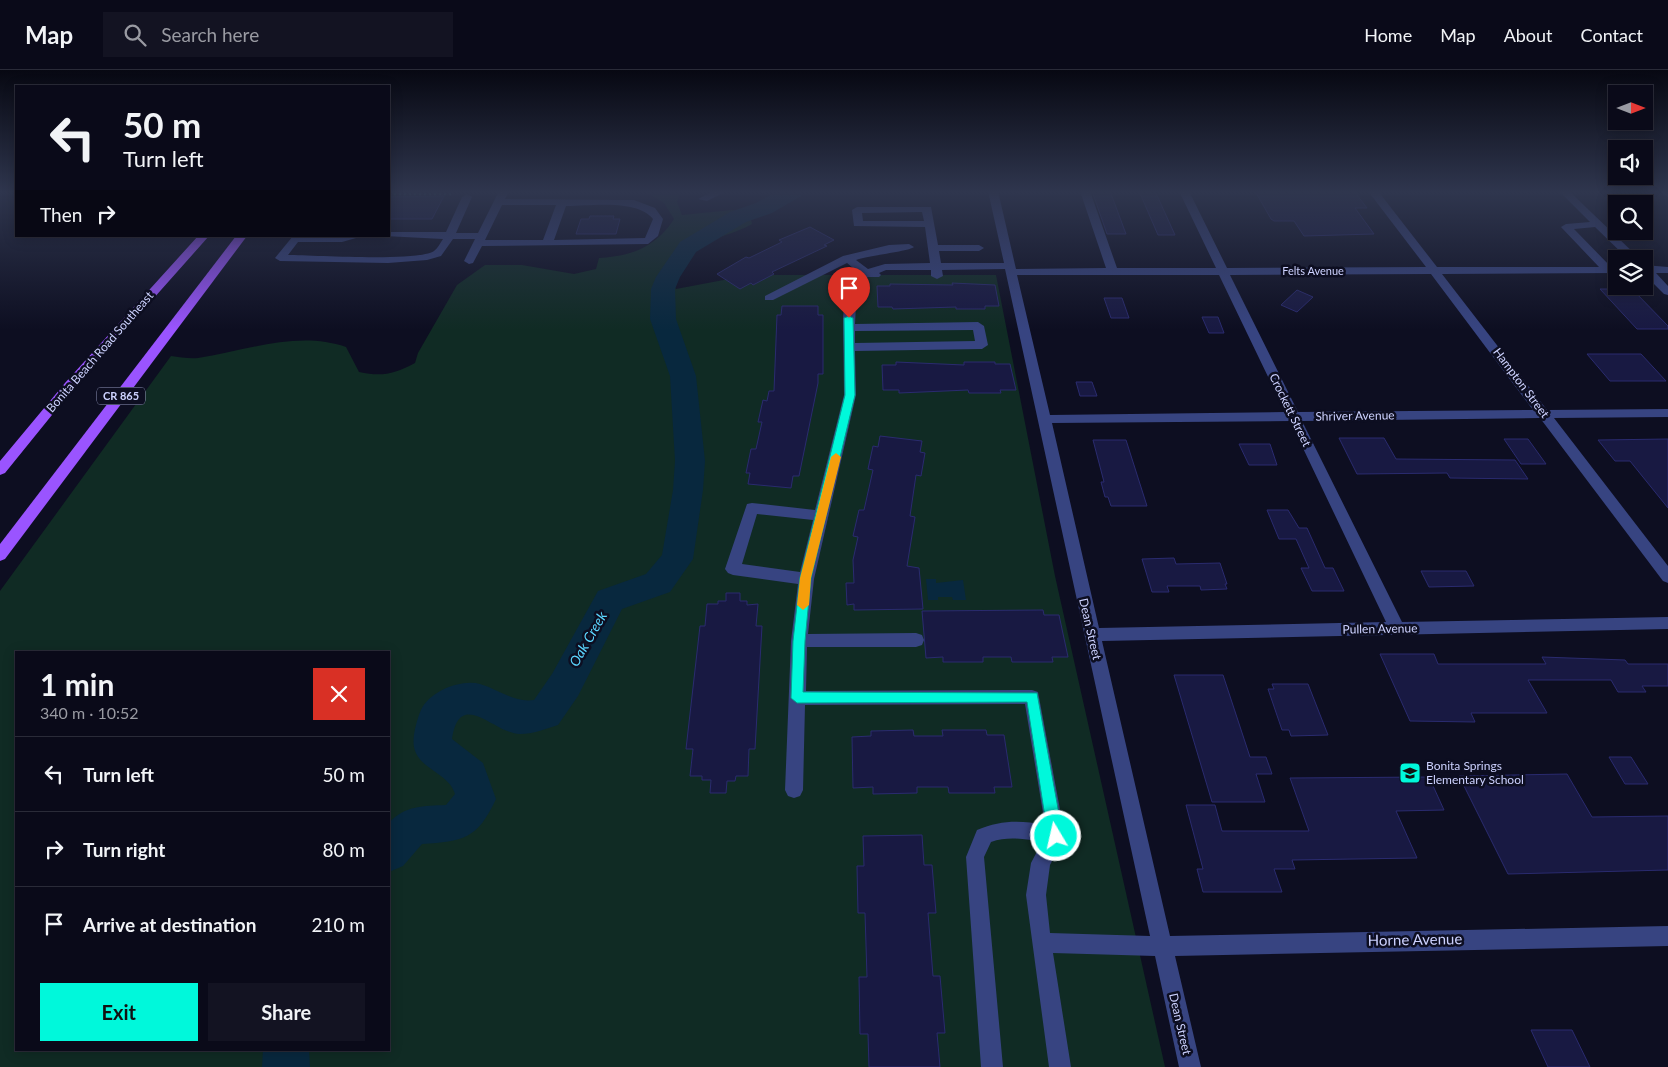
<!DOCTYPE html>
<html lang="en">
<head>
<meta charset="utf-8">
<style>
  :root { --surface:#0a0a19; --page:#131322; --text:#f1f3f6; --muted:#999aa2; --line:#2a2b38; --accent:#00f8db }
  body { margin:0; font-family:Lato,sans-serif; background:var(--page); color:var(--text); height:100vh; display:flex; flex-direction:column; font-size:19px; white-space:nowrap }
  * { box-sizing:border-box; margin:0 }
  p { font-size:16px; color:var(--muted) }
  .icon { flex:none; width:28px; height:28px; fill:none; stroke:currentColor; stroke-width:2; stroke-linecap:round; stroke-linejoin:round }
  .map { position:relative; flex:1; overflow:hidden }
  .details { position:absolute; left:15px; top:581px; width:375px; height:400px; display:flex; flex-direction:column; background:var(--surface); border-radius:0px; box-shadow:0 2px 12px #0003,0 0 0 1px var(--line) }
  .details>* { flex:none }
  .hud { position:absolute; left:15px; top:15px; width:375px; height:152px; border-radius:0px; box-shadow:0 2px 12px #0003,0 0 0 1px var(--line); background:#0a0a19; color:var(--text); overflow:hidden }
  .needle { width:32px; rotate:90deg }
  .buttons { position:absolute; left:1608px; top:15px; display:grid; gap:10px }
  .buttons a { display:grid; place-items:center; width:45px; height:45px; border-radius:0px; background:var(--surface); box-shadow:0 2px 12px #0003,0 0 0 1px var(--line); font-size:25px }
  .pin { position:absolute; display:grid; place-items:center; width:42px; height:42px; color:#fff; margin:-51px -21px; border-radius:50% 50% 50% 0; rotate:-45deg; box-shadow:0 0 5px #0007 }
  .pin .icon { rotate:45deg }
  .me { position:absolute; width:55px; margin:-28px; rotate:351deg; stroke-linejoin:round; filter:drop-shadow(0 0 4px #0008) }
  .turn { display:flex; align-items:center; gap:18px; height:105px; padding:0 25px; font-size:22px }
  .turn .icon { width:65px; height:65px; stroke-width:2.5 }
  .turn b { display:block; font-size:35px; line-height:42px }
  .then { display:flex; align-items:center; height:48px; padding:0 25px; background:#0003; gap:10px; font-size:19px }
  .round { display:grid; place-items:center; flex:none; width:52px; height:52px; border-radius:0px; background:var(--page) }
  .overview { display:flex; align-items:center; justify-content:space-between; height:85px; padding:0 25px }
  h1 { font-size:30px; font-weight:700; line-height:38px }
  .button { display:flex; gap:10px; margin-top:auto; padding:10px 25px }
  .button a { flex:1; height:58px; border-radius:0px; background:var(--accent); color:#111; font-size:20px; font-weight:700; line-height:58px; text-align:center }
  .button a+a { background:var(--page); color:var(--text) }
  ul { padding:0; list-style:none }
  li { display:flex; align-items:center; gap:15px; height:75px; padding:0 25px; border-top:1px solid var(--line) }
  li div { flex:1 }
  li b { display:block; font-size:19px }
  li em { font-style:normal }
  header { display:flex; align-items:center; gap:30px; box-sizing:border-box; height:70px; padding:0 25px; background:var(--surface); border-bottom:1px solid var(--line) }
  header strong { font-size:24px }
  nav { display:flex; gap:28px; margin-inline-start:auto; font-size:18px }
  .search { width:350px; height:45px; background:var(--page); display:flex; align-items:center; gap:12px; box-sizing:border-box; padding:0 18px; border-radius:0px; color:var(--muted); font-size:19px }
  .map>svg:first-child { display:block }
  .green { fill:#102b24; fill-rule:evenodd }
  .water { fill:#08283e }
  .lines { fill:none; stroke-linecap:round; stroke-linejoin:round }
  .river { fill:#08283e; fill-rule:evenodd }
  .building { fill:#181942; stroke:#2a2b6f }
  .path { stroke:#2cb48e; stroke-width:2.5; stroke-dasharray:2 3; stroke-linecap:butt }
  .minor { fill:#374481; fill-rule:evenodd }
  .major { fill:#9a54ff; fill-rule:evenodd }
  .route { fill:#00f8db; stroke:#00a18e }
  .slow { fill:#f59e0b }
  .labels { text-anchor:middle; stroke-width:5; stroke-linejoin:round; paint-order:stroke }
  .far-street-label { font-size:11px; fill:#cdd2ff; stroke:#0d0e21 }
  .shield { fill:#0d0e21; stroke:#9397bc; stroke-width:1 }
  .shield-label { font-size:11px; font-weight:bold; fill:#cdd2ff }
  .street-label { font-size:12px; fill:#cdd2ff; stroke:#0d0e21 }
  .poi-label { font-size:12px; fill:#cdd2ff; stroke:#0d0e21; text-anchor:start }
  .water-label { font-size:14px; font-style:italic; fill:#5bd6ff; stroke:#0d0e21 }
  .near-street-label { font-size:15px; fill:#cdd2ff; stroke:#0d0e21 }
</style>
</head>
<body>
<header>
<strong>Map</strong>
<div class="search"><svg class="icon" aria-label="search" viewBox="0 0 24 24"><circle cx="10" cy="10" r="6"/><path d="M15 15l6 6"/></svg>Search here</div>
<nav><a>Home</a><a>Map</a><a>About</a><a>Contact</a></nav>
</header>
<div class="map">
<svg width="1668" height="997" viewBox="0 0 1668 997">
  <rect width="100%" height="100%" fill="#0d0e21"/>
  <path class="green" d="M644,121H681L677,132L682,145L732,140L749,141L752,154C733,166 689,172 678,189C675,194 673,201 670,207L676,219L750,205H996L1055,506L1165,997H0V521L171,286C179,287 190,289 198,288C246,281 297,260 346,277L359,302C382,307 394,304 415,293L418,283L457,215L485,195H522L574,204L596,199L599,188C632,186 656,177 674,149L664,133ZM16,582H389V980H16Z"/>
  <polygon class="water" points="926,509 936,509 936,513 963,510 966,530 953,530 952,527 938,527 938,530 928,530"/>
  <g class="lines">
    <g class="river">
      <path d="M778,121H804L801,126L772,143L746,152L696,182L680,207L675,219L676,249L696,306L705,391L703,420L693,489L670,522L622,539L578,626L558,655C546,659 533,664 520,664C494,664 460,617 452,669L483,693L496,729C477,770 463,771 422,774L403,796L389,802V753C405,735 424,736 446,735L455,724C449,703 418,699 414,677C412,667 417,649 421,640C430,621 461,609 480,614C500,620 514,633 534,630L552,604L598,521L646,504L662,485L673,420L675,391L670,306L650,249L651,219L656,207L680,172L730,142L756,133Z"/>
      <polygon points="263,980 309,980 310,997 262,997"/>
    </g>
  </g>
  <g class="building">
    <polygon points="1092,121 1110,121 1126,164 1107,164"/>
    <polygon points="1139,121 1155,121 1175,165 1158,165"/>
    <polygon points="1255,121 1354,121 1367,138 1355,138 1374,164 1304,166 1294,151 1274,151 1271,149"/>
    <polygon points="444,126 432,149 389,149 389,127"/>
    <polygon points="590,146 614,146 613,149 620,149 616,164 576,164 581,149 589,149"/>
    <polygon points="810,157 834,170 824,175 827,176 772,202 774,204 753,215 751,213 740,219 717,204 746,187 749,188 782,172 779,170"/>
    <polygon points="952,213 995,215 999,236 985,236 985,239 956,239 956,237 893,239 892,237 878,237 877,216 890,216 890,214 953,215"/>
    <polygon points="1600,219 1632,219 1668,256 1668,259 1637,259"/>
    <polygon points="1297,220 1313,227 1297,242 1281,235"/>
    <polygon points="1104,228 1122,228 1129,248 1111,248"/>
    <polygon points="782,236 818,236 818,245 823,245 823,304 818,304 818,313 799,406 793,406 791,418 748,414 750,403 746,403 751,379 756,379 762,352 758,352 763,330 767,331 769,321 774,321 777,245 781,245"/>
    <polygon points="1202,247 1218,247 1224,263 1209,263"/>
    <polygon points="1587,284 1641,284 1666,311 1610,311"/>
    <polygon points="896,292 964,295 964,292 995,292 995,294 1010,294 1016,320 1000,320 1001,323 969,323 968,320 899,323 899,320 883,320 882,295 896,295"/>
    <polygon points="1076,312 1092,312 1097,326 1080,326"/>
    <polygon points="880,366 922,371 920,382 925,383 921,406 916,405 910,446 915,447 907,496 919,498 923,539 854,540 854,534 847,535 846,513 854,513 853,490 858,467 853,466 859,440 864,440 873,400 868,399 873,376 878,377"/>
    <polygon points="1339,368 1384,368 1396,389 1515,390 1528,409 1450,408 1447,403 1357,404"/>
    <polygon points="1504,369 1528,369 1546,394 1521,394"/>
    <polygon points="1668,369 1668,438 1630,391 1615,391 1598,370"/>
    <polygon points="1093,370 1126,370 1147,436 1111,436 1108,427 1105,427 1101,412 1104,412"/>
    <polygon points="1239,374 1270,374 1277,395 1249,395"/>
    <polygon points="1267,440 1288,440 1299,458 1307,458 1325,498 1333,498 1344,521 1312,521 1301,498 1309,498 1296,469 1279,469"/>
    <polygon points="1174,488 1176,494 1220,493 1227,514 1225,514 1227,519 1201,520 1200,516 1167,516 1169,522 1152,522 1142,489"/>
    <polygon points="1421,501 1466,501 1474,516 1429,517"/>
    <polygon points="726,523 740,523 740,531 747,531 747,535 758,534 756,556 762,556 755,679 749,679 748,706 736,706 735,711 727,711 726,723 710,723 711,710 702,710 702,706 690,706 693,679 686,679 700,556 705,556 707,534 718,534 718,531 726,531"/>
    <polygon points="1043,540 1044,545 1059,545 1068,587 1052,587 1053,592 1012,592 1011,587 983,587 983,592 943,592 943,587 926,588 922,541"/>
    <polygon points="1380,584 1434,584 1438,594 1546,594 1542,587 1625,590 1628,594 1668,594 1668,616 1642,616 1646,622 1618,622 1611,610 1528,610 1547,643 1471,643 1475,652 1410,651"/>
    <polygon points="1174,605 1223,605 1250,687 1266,687 1272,704 1256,704 1265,732 1212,732"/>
    <polygon points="1272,614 1308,614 1328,665 1291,666 1289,660 1282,660 1268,619 1274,619"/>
    <polygon points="913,660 914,666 943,666 942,660 986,660 987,665 1004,665 1012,717 994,717 995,723 949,723 948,717 917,717 917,723 873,724 873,717 853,718 852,667 871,666 871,661"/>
    <polygon points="1609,687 1631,687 1648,714 1625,714"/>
    <polygon points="1567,704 1592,747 1668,746 1668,800 1508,804 1459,706"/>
    <polygon points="1429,707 1444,740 1396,741 1417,788 1292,790 1295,799 1274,799 1282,822 1203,822 1197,799 1203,799 1186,735 1215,735 1222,761 1309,761 1290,708"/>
    <polygon points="922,765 924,795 932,795 936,843 928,843 933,906 940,906 945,963 937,963 940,997 869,997 868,964 860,964 859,907 867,907 865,843 858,843 857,796 864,796 863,766"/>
    <polygon points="1531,960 1572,960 1590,997 1548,997"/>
  </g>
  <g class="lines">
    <polyline class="path" points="389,124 454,124"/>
    <g class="minor">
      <path d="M499,121H509L505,129L634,130L655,138L663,149L658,166L648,174L482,176L473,193L469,194L464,191L475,169H453L441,186L427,190L388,193L280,191L275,188L293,166H363L342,172H298L288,185C312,185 418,192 434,181C438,178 440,173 443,169L385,166H389V162H446L462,127L467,124L472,127L456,163H478ZM502,135H556L543,170H485ZM566,136C591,136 637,129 653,149L645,168L554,170Z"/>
      <polygon points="714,121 727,121 707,131 698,129"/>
      <path d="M988,121H998L1016,199L1106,198L1080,121H1090L1117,198H1216L1179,121H1189L1227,198L1426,197L1368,121H1378L1437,197H1599L1561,157L1566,154L1590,152L1559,121H1569L1638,187L1639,189H1628L1595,157L1574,159L1611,197H1616V203L1442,204L1547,340L1668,339V347L1554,348L1668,496V513L1663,511L1540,348L1302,351L1402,552L1668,547V559L1102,571L1170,866L1668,856V876L1175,886L1201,997H1179L1155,886L1053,883L1071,997H1049L1026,825L1031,793L1042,772C1025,769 1008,766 991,772L984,787L1003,997H981L966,787L977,760C1001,750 1020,750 1045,755L1025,634L805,635L803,720L800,726L794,728L788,726L785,720L791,571L798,514L733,505L728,503L725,499L747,434L752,433L815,440L844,325L843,248L846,215L859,203L847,193L773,230H765V226L843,186L889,175L909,174L914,177C910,181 867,186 856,190L868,199L885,194L930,193L925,157L854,156L852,140L857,137H931L938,175H979L984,178L979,181H939L941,193H1004ZM922,142L924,151H863L862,143ZM1005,199L1150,866L1050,863L1046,825L1050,795L1065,766L1038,622L1032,620L806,621L807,577H916L922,575L924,570L922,565L916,563L808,564L814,509L856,325L855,281L982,279L988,275L984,256L978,252L855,254L857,216L868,207H879L881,205L879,203L886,200H931V206L937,209L943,206L942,200ZM1431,204L1533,340L1298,342L1230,205ZM1017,205H1219L1285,342L1050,345ZM973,260L975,271L855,273V261ZM1290,351L1386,552L1099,558L1052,353ZM757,444L813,450L800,502L742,494Z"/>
      <polygon points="1660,121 1668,121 1668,127"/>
      <polygon points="1644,195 1668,197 1668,203 1656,203 1668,216 1668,225 1664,224 1644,204"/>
    </g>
    <g class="major">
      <polygon points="198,166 209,166 73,319 5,403 0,405 0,391 65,313"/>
      <polygon points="236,166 247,166 5,489 0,491 0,474"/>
    </g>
  </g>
  <linearGradient id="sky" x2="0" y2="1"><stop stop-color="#070812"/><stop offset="0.47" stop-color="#2f364e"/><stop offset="1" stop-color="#2f364e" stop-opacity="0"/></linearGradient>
  <rect width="1668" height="260" fill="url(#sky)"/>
  <polygon class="route" points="849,246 853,248 855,325 811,508 805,571 803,622 1037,623 1063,766 1060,771 1056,773 1051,771 1048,766 1027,632 797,633 791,628 793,571 800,508 845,325 844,248"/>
  <polygon class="slow" points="836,383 841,387 811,508 809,535 803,540 797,535 800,508 831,387"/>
  <defs>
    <g id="school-square" transform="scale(1.125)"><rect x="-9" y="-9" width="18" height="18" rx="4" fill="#00f8db" stroke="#0d0e21"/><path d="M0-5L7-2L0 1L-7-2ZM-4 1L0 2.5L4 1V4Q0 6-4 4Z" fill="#111"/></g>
  </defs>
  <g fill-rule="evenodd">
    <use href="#school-square" x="1410" y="703"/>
  </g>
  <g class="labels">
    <g class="far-street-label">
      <text x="1313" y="205">Felts Avenue</text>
    </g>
    <rect class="shield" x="97" y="317.5" width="48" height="17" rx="4"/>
    <g class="shield-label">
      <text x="121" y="330">CR 865</text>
    </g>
    <g class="street-label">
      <text transform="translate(100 282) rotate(-49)" y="4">Bonita Beach Road Southeast</text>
      <text transform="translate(1521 313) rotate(53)" y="4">Hampton Street</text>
      <text transform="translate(1290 340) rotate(64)" y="4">Crockett Street</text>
      <text transform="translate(1355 346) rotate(-1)" y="4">Shriver Avenue</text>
      <text transform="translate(1090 559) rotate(77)" y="4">Dean Street</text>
      <text transform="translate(1380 559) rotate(-1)" y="4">Pullen Avenue</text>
      <text transform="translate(1180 954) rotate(77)" y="4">Dean Street</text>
    </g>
    <g class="poi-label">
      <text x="1426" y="700">Bonita Springs<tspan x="1426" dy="14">Elementary School</tspan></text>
    </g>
    <g class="water-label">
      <text transform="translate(588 569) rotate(-60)" y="5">Oak Creek</text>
    </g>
    <g class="near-street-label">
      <text transform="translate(1415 870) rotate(-1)" y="5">Horne Avenue</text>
    </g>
  </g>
</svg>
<div class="buttons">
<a><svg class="needle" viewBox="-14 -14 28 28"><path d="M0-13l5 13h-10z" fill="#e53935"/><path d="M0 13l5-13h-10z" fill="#999aa2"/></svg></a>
<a><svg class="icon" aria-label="sound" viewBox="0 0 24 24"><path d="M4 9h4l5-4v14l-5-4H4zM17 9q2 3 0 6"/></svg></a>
<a><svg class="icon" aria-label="search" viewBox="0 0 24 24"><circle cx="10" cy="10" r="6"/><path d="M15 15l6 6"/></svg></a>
<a><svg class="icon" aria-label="layers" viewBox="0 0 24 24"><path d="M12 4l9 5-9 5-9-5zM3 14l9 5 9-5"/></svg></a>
</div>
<div class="pin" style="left:849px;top:248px;background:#d93025"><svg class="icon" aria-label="arrive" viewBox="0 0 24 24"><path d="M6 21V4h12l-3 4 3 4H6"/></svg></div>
<svg class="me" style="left:1056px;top:766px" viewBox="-20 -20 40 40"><circle r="17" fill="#00f8db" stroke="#fff" stroke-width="3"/><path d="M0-11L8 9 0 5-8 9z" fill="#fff"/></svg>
<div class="hud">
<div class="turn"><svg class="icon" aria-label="left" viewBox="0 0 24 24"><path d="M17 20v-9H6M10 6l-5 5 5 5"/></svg><div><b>50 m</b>Turn left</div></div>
<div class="then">Then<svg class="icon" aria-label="right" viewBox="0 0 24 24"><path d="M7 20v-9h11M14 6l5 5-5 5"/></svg></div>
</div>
<section class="details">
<div class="overview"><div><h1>1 min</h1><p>340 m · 10:52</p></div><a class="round" style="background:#d93025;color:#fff"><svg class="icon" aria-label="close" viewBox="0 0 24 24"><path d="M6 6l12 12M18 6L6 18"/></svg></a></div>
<ul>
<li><svg class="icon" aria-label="left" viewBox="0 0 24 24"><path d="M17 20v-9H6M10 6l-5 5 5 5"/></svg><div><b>Turn left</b></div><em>50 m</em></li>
<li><svg class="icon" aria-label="right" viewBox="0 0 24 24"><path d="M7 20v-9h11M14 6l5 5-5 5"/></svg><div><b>Turn right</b></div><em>80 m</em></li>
<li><svg class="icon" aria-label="arrive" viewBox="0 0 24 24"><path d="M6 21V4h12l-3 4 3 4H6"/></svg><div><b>Arrive at destination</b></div><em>210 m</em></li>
</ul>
<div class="button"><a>Exit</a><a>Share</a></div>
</section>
</div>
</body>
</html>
